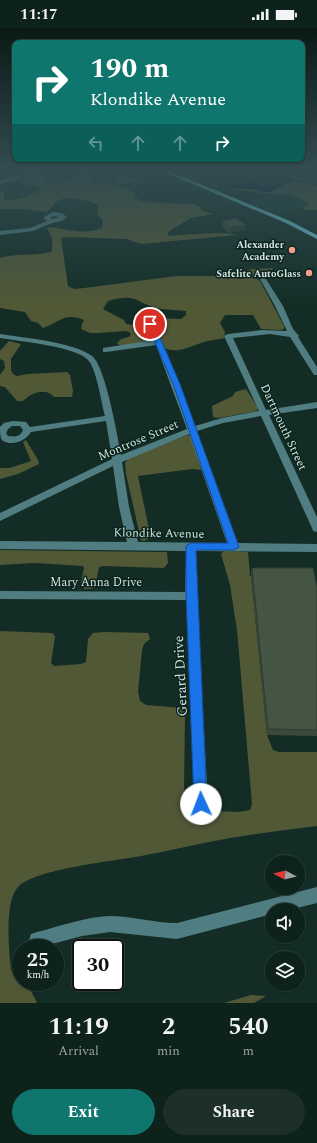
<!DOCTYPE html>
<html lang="en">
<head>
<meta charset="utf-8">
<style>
  :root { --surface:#0e221c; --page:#1c2f29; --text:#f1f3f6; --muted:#9ba4a3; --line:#2e3f3b; --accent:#0f766e }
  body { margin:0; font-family:Spectral,serif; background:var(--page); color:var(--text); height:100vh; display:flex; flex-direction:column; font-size:15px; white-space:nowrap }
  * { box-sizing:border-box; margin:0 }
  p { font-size:13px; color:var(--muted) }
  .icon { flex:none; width:22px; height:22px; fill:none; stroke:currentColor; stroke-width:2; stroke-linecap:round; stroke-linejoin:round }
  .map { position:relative; height:975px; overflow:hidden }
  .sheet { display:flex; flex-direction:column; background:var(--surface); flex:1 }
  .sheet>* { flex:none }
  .banner { position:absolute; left:12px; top:12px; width:293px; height:122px; border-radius:8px; box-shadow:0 1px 3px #0004,0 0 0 1px var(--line); background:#0f766e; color:#fff; overflow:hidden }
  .needle { width:26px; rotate:277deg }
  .tools { position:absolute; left:265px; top:827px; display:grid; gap:8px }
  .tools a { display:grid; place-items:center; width:40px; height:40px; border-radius:50%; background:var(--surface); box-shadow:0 1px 3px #0004,0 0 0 1px var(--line); font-size:20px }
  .speed { position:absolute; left:12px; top:911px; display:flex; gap:8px; font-size:20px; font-weight:700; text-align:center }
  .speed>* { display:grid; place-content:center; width:52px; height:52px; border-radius:50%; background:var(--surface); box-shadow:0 1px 3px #0004,0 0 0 1px var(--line); line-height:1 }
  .speed small { font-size:10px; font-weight:400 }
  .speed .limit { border:2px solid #111; border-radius:6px; background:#fff; color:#111 }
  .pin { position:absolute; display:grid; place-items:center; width:34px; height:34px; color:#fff; margin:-17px; border:2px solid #fff; border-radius:50%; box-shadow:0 1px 4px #0007 }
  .me { position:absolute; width:44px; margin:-22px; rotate:358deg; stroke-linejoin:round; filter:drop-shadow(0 0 3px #0008) }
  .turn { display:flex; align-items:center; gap:14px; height:84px; padding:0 12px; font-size:18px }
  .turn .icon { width:52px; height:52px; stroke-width:2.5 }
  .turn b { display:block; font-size:28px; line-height:34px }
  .lanes { display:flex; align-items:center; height:38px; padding:0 12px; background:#0003; justify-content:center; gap:20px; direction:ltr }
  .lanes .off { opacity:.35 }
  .eta { display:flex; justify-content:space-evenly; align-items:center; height:68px; text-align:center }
  .eta b { font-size:24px; font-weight:700; line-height:28px }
  .primary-button { display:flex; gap:8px; margin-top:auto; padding:8px 12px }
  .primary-button a { flex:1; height:46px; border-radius:24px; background:var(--accent); color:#fff; font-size:16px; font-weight:700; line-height:46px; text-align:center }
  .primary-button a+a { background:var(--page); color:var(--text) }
  .status { display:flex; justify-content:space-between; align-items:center; height:28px; padding:0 20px; background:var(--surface); direction:ltr }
  .status svg { height:11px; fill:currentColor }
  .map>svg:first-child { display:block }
  .built { fill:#153830 }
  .forest { fill:#515836 }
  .water { fill:#00101c }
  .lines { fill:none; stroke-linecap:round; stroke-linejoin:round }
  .stream { stroke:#00101c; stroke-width:1.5 }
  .minor { fill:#507d81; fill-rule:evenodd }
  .major { fill:#6fd4dd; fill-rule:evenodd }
  .wall { fill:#3a493a }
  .shaded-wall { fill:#303c30 }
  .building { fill:#454; stroke:#303c30 }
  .route { fill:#1a73e8; stroke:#114b97 }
  .poi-dot { fill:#f49d8c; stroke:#09231d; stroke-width:1.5 }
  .labels { text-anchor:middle; stroke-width:3; stroke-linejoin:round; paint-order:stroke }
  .far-poi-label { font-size:10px; font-weight:bold; fill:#d3e2dd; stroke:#09231d; text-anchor:end }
  .street-label { font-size:12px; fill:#d3e2dd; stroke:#09231d }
  .near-street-label { font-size:14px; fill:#d3e2dd; stroke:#09231d }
</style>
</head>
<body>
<div class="status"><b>11:17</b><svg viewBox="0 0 49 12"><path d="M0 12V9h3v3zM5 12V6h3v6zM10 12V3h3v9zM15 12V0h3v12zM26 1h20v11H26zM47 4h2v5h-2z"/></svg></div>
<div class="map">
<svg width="317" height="975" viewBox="0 0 317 975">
  <rect width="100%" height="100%" fill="#132d26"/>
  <polygon class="built" points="275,165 281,167 289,165 311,176 277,187 248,175"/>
  <g class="forest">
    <path d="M70,141H88L92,148L90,152L95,155L119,154L115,148L109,146L99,147L94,141H105L124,149L140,151L141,152L110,158L124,160L136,165L134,169L144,174L193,176L199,178C202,184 208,184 213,186L191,190L168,204V208C179,207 230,203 236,207L142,216L126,211L68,209L61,210L68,258L74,261L84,260L176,248H223L253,241L273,240L271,243H259L253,247L260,253L284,298V301L280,302L261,301L253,287H225L220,295L225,304L224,310C216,312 208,312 201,315C188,319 180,325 166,321C162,312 151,299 157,290L181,291L186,287V283C178,282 170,282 161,281C136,276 138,264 108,273L103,281L124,292L126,296L149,298L155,312L154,314L124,318L119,317L117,315L121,311L129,309L131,306L129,304L126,303L99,305H90L81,301L82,296L84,292C64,284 61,294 43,300L38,295L31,293L25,284L0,280V230C17,225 33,228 51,224C54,211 52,211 47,200L50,199C69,202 84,207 102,200L103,192L97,186L99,178C93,173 69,168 62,171C55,173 52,180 47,184L25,181H0V164L5,163L4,172L7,173C17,171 35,168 41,159L21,155L19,154V152L42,147L44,148L45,153C56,157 65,154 76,149V146L67,143Z"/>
    <polygon points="179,141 198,141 198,143 230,161 252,161 262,164 271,164 286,155 295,152 283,146 317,155 317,182 306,182 302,179 310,176 289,165 281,167 229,161 220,158 217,159 191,149"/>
    <path d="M9,313L21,316L11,331V342L13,346L17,348L28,346L67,344L70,347L73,363L72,369H54C46,359 31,365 23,373H17L5,359L0,358V347L5,340L4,333L0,331V323Z"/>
    <polygon points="246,361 258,380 257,383 219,390 213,389 212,378 233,368 235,364"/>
    <polygon points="187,407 190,408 192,411 201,442 192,441 138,448 150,506 148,511 144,513 141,512 126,446 125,435 129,430"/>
    <polygon points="26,412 38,432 39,436 18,446 0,451 0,440 10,440 31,433 23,414"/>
    <polygon points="0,522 161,524 167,524 168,535 164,540 103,538 99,539 95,559 90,561 84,561 81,554 84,540 83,538 34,535 0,537"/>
    <path d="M224,523L248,524L250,546L249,547L251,548L267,707L273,722L279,724H317V798C288,802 259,805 230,810C200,815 170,823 141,828C115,833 34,841 18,859C4,874 9,922 11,942L21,951V954H24L28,957L37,975H0V603L52,605L55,608L51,635L54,638L81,636L86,634L88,611L93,605L104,604L148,605L150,611L144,616L142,622L138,664L140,673L146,677L182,680L185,683L184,763L187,776L193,782L239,784L250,782L252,776L237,602L230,557L221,526Z"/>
    <polygon points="251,967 266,968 254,975 224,975"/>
  </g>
  <polygon class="water" points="198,141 267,141 283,146 295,153 286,155 273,163 267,164 252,161 230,161 196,150 193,146 198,143"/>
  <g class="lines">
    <polyline class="stream" points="292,152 317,157"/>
    <g class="minor">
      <polygon points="44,141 54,141 0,156 0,152"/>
      <path d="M52,184L62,185L67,189L62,193L52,195L33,203L0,207V203L30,200L47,193L43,190ZM53,188L60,189L52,191L50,190Z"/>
      <path d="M263,249L266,251L283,278L293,301L299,308L298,309L317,339V347H314L290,309L270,306L233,310L266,382L317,374V380L269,387L317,489V504L313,503L312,500L261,388L223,395L197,403L238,515L317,516V524L196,523L197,568L208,776L206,781L201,783L196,781L194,776L186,572L0,571V563L185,564L186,523L0,521V513L127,514L119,479L113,438L0,493V485L112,431L106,393L31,404C26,413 11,419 2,412C0,409 0,402 0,399L4,395L13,393L26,394L30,399L105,388C101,374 97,342 88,332C78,319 18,313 0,310V306C25,310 73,314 92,328C105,337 118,409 121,427L187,401L156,317L106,324H103V320L154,312L147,296L151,294H154L180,356L195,398L222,390L259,383L224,308L228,306L262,302L287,303L275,278L260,251ZM12,398H20L23,402C20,409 15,409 8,408L6,405L8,401ZM189,406L227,515L138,514L129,479L122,434Z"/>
      <path d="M317,859V875L289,882H272V886L177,911L110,904L82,908L37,920L31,918L29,912L31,906L37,904C61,898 85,889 109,888C132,888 154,895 177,895Z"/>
    </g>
    <polygon class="major" points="157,141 164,141 290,193 317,207 317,211 286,195"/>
  </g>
  <g class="wall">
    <polygon points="223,193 245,202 229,205 222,198"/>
    <polygon points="252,540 317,559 317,708 267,707 251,546"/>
  </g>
  <polygon class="shaded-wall" points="246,197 245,202 229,205 230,199"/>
  <g class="building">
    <polygon points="236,190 246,197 230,199 223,193"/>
    <polygon points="252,540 313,540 317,559 317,702 268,701"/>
  </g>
  <linearGradient id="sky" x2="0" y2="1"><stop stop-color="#0a1915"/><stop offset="0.51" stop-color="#334c52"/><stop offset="1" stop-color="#334c52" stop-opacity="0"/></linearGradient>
  <rect width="317" height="278" fill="url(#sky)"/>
  <polygon class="route" points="148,294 154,296 180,356 239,519 234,522 196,522 207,776 205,780 201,782 196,780 194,776 186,568 186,518 191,515 228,515 173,356 147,296"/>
  <g class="poi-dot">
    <circle cx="292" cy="222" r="4"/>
    <circle cx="309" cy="245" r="4"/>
  </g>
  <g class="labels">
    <g class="far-poi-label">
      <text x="284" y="220">Alexander<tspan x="284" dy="12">Academy</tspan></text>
      <text x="301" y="249">Safelite AutoGlass</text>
    </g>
    <g class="street-label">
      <text transform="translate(284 399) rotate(65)" y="4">Dartmouth Street</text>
      <text transform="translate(138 412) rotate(-23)" y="4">Montrose Street</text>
      <text transform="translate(159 505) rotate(1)" y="4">Klondike Avenue</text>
      <text x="96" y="558">Mary Anna Drive</text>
    </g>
    <g class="near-street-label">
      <text transform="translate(180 648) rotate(-93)" y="5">Gerard Drive</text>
    </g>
  </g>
</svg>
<div class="tools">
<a><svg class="needle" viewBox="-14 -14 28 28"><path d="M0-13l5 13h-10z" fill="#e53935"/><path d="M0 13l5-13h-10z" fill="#9ba4a3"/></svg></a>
<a><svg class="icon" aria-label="sound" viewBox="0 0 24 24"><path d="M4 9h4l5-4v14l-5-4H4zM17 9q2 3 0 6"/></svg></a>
<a><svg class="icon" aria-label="layers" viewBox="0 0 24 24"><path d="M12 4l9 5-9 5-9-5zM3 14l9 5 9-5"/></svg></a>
</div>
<div class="speed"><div>25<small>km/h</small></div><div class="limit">30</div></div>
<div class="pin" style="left:150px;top:296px;background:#d93025"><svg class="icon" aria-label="arrive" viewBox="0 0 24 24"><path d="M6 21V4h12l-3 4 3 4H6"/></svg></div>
<svg class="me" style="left:201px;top:776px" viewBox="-20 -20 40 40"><circle r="19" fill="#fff"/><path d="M0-13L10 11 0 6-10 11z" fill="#1a73e8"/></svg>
<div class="banner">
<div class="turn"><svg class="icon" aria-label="right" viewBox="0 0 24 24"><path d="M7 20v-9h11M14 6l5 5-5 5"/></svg><div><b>190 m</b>Klondike Avenue</div></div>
<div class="lanes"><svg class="icon off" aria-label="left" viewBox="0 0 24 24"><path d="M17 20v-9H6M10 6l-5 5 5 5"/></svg><svg class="icon off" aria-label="ahead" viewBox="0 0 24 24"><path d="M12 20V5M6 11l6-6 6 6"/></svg><svg class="icon off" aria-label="ahead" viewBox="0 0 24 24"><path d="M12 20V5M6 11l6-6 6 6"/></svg><svg class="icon" aria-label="right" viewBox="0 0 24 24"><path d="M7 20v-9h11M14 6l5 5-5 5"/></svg></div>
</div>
</div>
<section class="sheet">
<div class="eta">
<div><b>11:19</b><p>Arrival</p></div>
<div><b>2</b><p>min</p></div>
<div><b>540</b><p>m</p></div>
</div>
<div class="primary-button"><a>Exit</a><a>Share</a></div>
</section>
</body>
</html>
